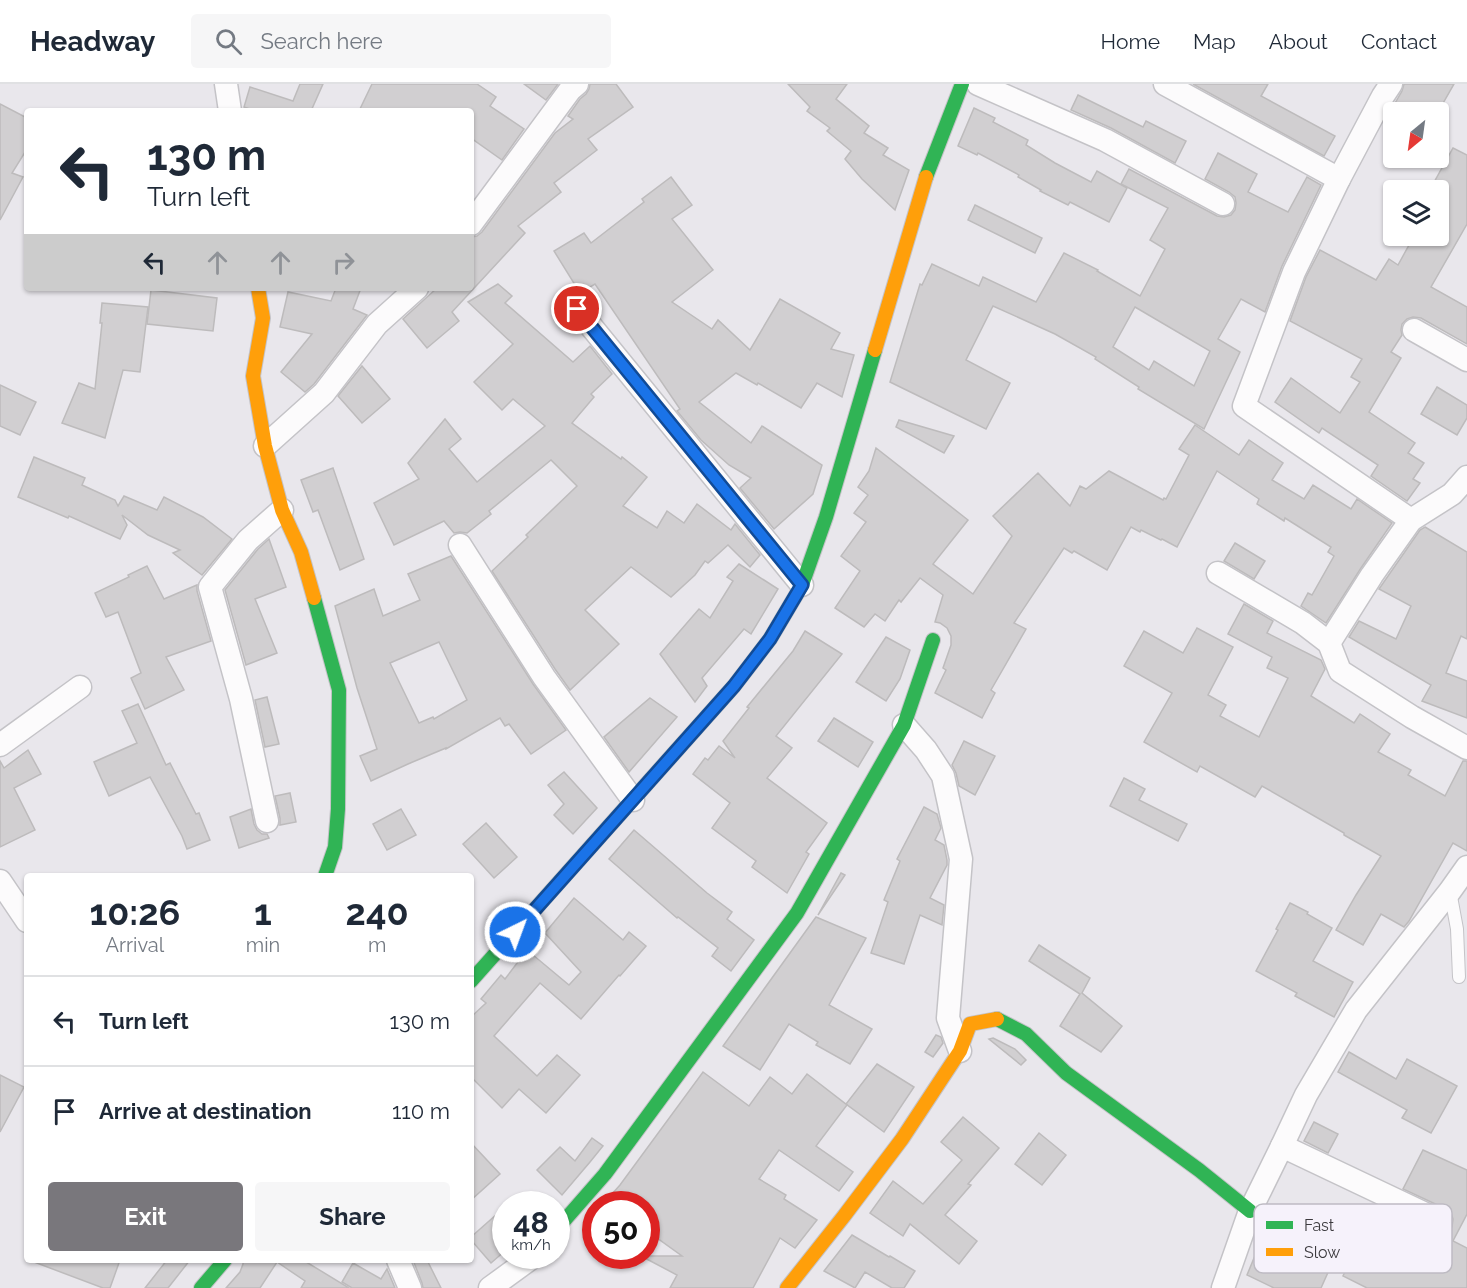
<!DOCTYPE html>
<html lang="en">
<head>
<meta charset="utf-8">
<style>
  :root { --surface:#fff; --page:#f6f6f7; --text:#1f2937; --muted:#747a83; --line:#e0e1e3; --accent:#79777c }
  body { margin:0; font-family:Raleway,sans-serif; background:var(--page); color:var(--text); height:100vh; display:flex; flex-direction:column; font-size:22px; white-space:nowrap }
  * { box-sizing:border-box; margin:0 }
  p { font-size:20px; color:var(--muted) }
  .icon { flex:none; width:33px; height:33px; fill:none; stroke:currentColor; stroke-width:2; stroke-linecap:round; stroke-linejoin:round }
  .map { position:relative; flex:1; overflow:hidden }
  .details { position:absolute; left:24px; top:789px; width:450px; height:390px; display:flex; flex-direction:column; background:var(--surface); border-radius:6px; box-shadow:0 2px 4px #0004 }
  .details>* { flex:none }
  .top-card { position:absolute; left:24px; top:24px; width:450px; height:183px; border-radius:6px; box-shadow:0 2px 4px #0004; background:#fff; color:var(--text); overflow:hidden }
  .needle { width:39px; rotate:209deg }
  .tools { position:absolute; left:1383px; top:18px; display:grid; gap:12px }
  .tools a { display:grid; place-items:center; width:66px; height:66px; border-radius:6px; background:var(--surface); box-shadow:0 2px 4px #0004; font-size:30px }
  .speed { position:absolute; left:492px; top:1107px; display:flex; gap:12px; font-size:30px; font-weight:700; text-align:center }
  .speed>* { display:grid; place-content:center; width:78px; height:78px; border-radius:50%; background:var(--surface); box-shadow:0 2px 4px #0004; line-height:1 }
  .speed small { font-size:15px; font-weight:400 }
  .speed .limit { border:9px solid #d22; background:#fff; color:#111 }
  .pin { position:absolute; display:grid; place-items:center; width:51px; height:51px; color:#fff; margin:-26px; border:3px solid #fff; border-radius:50%; box-shadow:0 2px 6px #0007 }
  .me { position:absolute; width:66px; margin:-33px; rotate:42deg; stroke-linejoin:round; filter:drop-shadow(0 0 4px #0008) }
  .turn { display:flex; align-items:center; gap:21px; height:126px; padding:0 24px; font-size:27px }
  .turn .icon { width:78px; height:78px; stroke-width:2.5 }
  .turn b { display:block; font-size:42px; line-height:51px }
  .lanes { display:flex; align-items:center; height:57px; padding:0 24px; background:#0003; justify-content:center; gap:30px; direction:ltr }
  .lanes .off { opacity:.35 }
  .eta { display:flex; justify-content:space-evenly; align-items:center; height:102px; text-align:center }
  .eta b { font-size:36px; font-weight:700; line-height:42px }
  .primary-button { display:flex; gap:12px; margin-top:auto; padding:12px 24px }
  .primary-button a { flex:1; height:69px; border-radius:6px; background:var(--accent); color:#fff; font-size:24px; font-weight:700; line-height:69px; text-align:center }
  .primary-button a+a { background:var(--page); color:var(--text) }
  ul { padding:0; list-style:none }
  li { display:flex; align-items:center; gap:18px; height:90px; padding:0 24px; border-top:2px solid var(--line) }
  li div { flex:1 }
  li b { display:block; font-size:22px }
  li em { font-style:normal }
  header { display:flex; align-items:center; gap:36px; box-sizing:border-box; height:84px; padding:0 30px; background:var(--surface); border-bottom:2px solid var(--line) }
  header strong { font-size:28px }
  nav { display:flex; gap:33px; margin-inline-start:auto; font-size:21px }
  .search { width:420px; height:54px; background:var(--page); display:flex; align-items:center; gap:15px; box-sizing:border-box; padding:0 21px; border-radius:6px; color:var(--muted); font-size:22px }
  .map>svg:first-child { display:block }
  .building { fill:#d1cfd1; stroke:#bdbbbc; stroke-width:1.5; fill-rule:evenodd }
  .lines { fill:none; stroke-linecap:round; stroke-linejoin:round }
  .lane-casing { stroke:#c4c3c7; stroke-width:14 }
  .street-casing { stroke:#c4c3c7; stroke-width:25 }
  .fast-casing { stroke:#c4c3c7; stroke-width:16 }
  .slow-casing { stroke:#c4c3c7; stroke-width:16 }
  .lane { stroke:#fcfbfc; stroke-width:12 }
  .street { stroke:#fcfbfc; stroke-width:22 }
  .fast { stroke:#30b455; stroke-width:14 }
  .slow { stroke:#ff9f0a; stroke-width:14 }
  .route-casing { stroke:#114b97; stroke-width:15 }
  .route { stroke:#1a73e8; stroke-width:10 }
  .key { fill:#f6f2fb; stroke:#bebbc3; stroke-width:1.5 }
  .key-label { font-size:16px; fill:#3d3b3f }
</style>
</head>
<body>
<header>
<strong>Headway</strong>
<div class="search"><svg class="icon" aria-label="search" viewBox="0 0 24 24"><circle cx="10" cy="10" r="6"/><path d="M15 15l6 6"/></svg>Search here</div>
<nav><a>Home</a><a>Map</a><a>About</a><a>Contact</a></nav>
</header>
<div class="map">
<svg width="1467" height="1204" viewBox="0 0 1467 1204">
  <rect width="100%" height="100%" fill="#e9e7ec"/>
  <g class="building">
    <polygon points="300,0 323,0 311,27 255,27 244,23 250,3 293,17"/>
    <polygon points="372,0 477,0 496,13 490,22 524,45 502,76 471,54 471,27 359,27"/>
    <polygon points="524,0 558,0 546,16"/>
    <polygon points="590,0 616,0 633,23 588,55 597,66 554,99 561,108 518,142 525,149 452,228 459,237 427,264 403,235 437,204 471,204 471,153 477,152 482,148 555,49 573,35 568,32 580,15 586,10 589,5"/>
    <polygon points="788,0 847,0 836,15 869,42 864,49 888,64 883,71 909,86 895,126 862,95 845,75 851,67 827,47 830,44 807,27 810,23"/>
    <polygon points="1193,0 1268,0 1261,12 1335,52 1324,72"/>
    <polygon points="1404,0 1454,0 1438,28 1390,28 1402,7"/>
    <polygon points="1078,11 1143,43 1146,37 1186,57 1175,79 1111,44 1071,26"/>
    <polygon points="0,20 27,34 27,65 12,89 23,93 0,136"/>
    <polygon points="974,24 995,34 993,38 1028,56 1026,61 1055,79 1091,98 1097,87 1127,104 1109,138 1070,118 1068,121 1040,107 1041,106 1018,93 1019,91 978,69 977,71 958,62"/>
    <polygon points="1453,64 1467,71 1467,140 1431,203 1467,223 1467,260 1421,234 1413,233 1407,235 1402,240 1401,246 1402,251 1391,268 1401,274 1369,328 1415,359 1408,369 1424,379 1413,395 1420,399 1407,417 1371,392 1378,381 1322,344 1319,349 1275,318 1291,294 1340,329 1360,298 1351,293 1362,275 1290,237 1306,193 1320,166 1376,196 1389,175 1398,181 1414,152 1438,152 1438,105 1432,102"/>
    <path d="M1218,69L1257,90L1248,108L1288,128L1307,93L1321,101L1282,182L1265,228L1241,215L1218,255L1240,268L1204,345L1138,305L1139,303L1095,275L1096,273L1055,250L993,222L966,276L1010,299L986,345L890,298L920,200L922,201L932,180L979,202L983,193L1036,218L1064,169L1098,186L1097,187L1140,212L1165,165L1150,156L1168,124L1121,100L1129,85L1217,132L1224,133L1231,131L1235,126L1236,119L1235,113L1229,108L1205,95ZM1135,223L1210,267L1194,302L1154,277L1149,286L1113,263Z"/>
    <polygon points="671,93 692,121 672,135 713,186 672,218 712,245 718,236 750,266 780,215 840,249 831,265 854,271 842,313 817,299 801,324 758,299 757,301 736,289 699,318 751,359 762,342 822,381 813,410 774,445 740,404 751,394 729,381 701,356 677,327 680,325 595,200 580,209 554,167 584,149 591,159 644,118 642,115"/>
    <polygon points="975,121 1042,154 1035,169 968,136"/>
    <polygon points="498,200 512,212 505,219 573,278 590,262 612,290 591,310 594,313 572,339 621,375 622,373 647,393 623,422 657,444 667,427 684,439 697,420 731,446 735,440 760,471 750,483 728,461 708,479 705,477 695,491 671,513 631,483 585,526 619,560 570,606 555,585 492,487 528,453 526,451 577,402 551,376 489,427 491,430 467,449 460,448 454,449 444,437 394,461 374,419 419,395 408,379 445,335 461,355 449,365 477,398 545,342 513,315 502,326 474,298 513,260 468,218"/>
    <polygon points="336,204 361,204 353,225 367,231 314,300 305,308 281,288 312,250 280,243 288,208 331,217"/>
    <polygon points="151,206 217,214 213,247 147,240"/>
    <polygon points="102,219 148,223 140,288 123,286 105,354 62,339 79,299 95,305 102,239 100,239"/>
    <polygon points="362,282 390,315 362,339 338,312"/>
    <polygon points="0,301 36,318 20,351 0,342"/>
    <polygon points="1437,303 1467,321 1467,334 1457,351 1421,330"/>
    <polygon points="899,336 954,352 944,369 896,343"/>
    <polygon points="1195,341 1239,371 1249,356 1283,379 1272,396 1304,415 1313,401 1351,425 1357,415 1392,439 1361,484 1326,539 1301,522 1308,509 1312,511 1334,472 1328,468 1331,463 1285,434 1284,437 1257,420 1259,415 1217,387 1177,463 1162,455 1161,456 1141,446 1140,448 1131,443 1107,486 1074,467 1072,469 1064,464 1014,539 1026,545 991,606 995,609 982,634 935,609 946,586 943,584 951,561 951,552 947,544 940,539 935,538 943,511 920,494 901,518 899,516 885,537 875,530 864,543 835,524 860,487 841,472 866,438 854,429 868,411 858,403 869,387 876,364 968,436 933,480 973,510 1012,452 993,432 1038,389 1070,422 1080,402 1086,405 1109,387 1163,416 1164,414 1166,415 1189,371 1179,365"/>
    <polygon points="34,373 85,394 82,401 115,416 118,422 124,412 157,426 164,413 203,433 232,455 202,491 173,469 180,466 148,451 122,431 127,441 120,455 69,432 68,434 18,413"/>
    <polygon points="333,384 364,475 340,486 318,426 313,428 301,396"/>
    <polygon points="1425,443 1467,468 1467,555 1461,552 1446,589 1467,597 1467,634 1422,617 1431,601 1349,553 1359,537 1396,555 1411,522 1379,505 1420,446"/>
    <polygon points="269,455 286,503 255,515 277,569 246,581 225,506 258,465"/>
    <polygon points="1235,459 1265,477 1254,495 1224,477"/>
    <path d="M451,472L533,600L566,646L531,670L509,640L505,642L500,634L446,665V664L408,680L371,697L360,672L377,665L357,604L335,522L374,505L383,532L420,516L408,490ZM439,558L467,616L434,635L433,633L419,639L390,579Z"/>
    <polygon points="739,480 778,505 751,550 744,545 702,594 707,602 695,618 660,570 699,525 710,534 733,497 727,493"/>
    <polygon points="147,482 164,515 197,501 197,507 211,557 166,573 184,606 145,625 131,594 141,589 118,528 106,533 95,509 129,493 128,491"/>
    <polygon points="1244,520 1273,537 1267,549 1321,576 1325,585 1311,612 1354,639 1360,630 1390,650 1378,668 1411,686 1408,691 1445,712 1463,677 1467,677 1467,767 1453,759 1409,837 1404,843 1381,830 1363,861 1336,846 1356,811 1381,772 1344,751 1344,749 1262,702 1255,713 1200,682 1197,688 1144,658 1172,609 1124,582 1144,547 1183,569 1197,544 1233,563 1208,611 1226,621 1220,632 1259,653 1288,594 1267,584 1272,573 1228,550"/>
    <polygon points="805,547 842,570 776,652 792,664 767,694 827,739 806,768 809,770 787,809 752,783 756,777 712,744 730,719 693,690 705,674 708,676 719,662 735,674 723,657 749,624 747,623 793,567"/>
    <polygon points="886,553 910,566 900,595 886,617 856,598"/>
    <polygon points="267,613 279,660 265,663 255,616"/>
    <polygon points="650,614 677,633 629,688 604,653"/>
    <polygon points="138,620 166,681 170,679 196,730 199,729 210,756 187,765 182,752 150,693 109,712 94,678 137,659 122,627"/>
    <polygon points="834,634 873,658 858,683 818,657"/>
    <polygon points="964,657 995,672 975,711 959,702 956,689 952,681"/>
    <polygon points="28,666 41,690 14,704 35,746 0,763 0,677 4,684"/>
    <polygon points="564,688 597,724 573,750 554,731 564,720 548,701"/>
    <polygon points="1124,694 1145,705 1139,716 1187,740 1178,757 1110,722"/>
    <polygon points="290,709 296,738 280,741 280,734 275,712"/>
    <polygon points="924,723 937,730 941,744 935,756 944,761 947,776 947,781 930,814 944,821 942,841 920,831 904,880 871,869 888,818 884,816 900,777 897,775"/>
    <polygon points="251,725 254,740 257,746 262,750 267,750 269,754 239,764 230,733"/>
    <polygon points="401,725 416,751 387,766 373,740"/>
    <polygon points="486,739 517,773 494,794 463,760"/>
    <polygon points="634,746 707,809 732,828 727,835 754,856 731,887 712,872 718,864 678,833 677,834 609,775"/>
    <polygon points="841,789 845,791 818,831"/>
    <polygon points="574,814 623,856 629,848 646,862 620,892 619,891 581,935 540,899 494,952 537,992 557,971 580,991 546,1029 519,1005 502,1024 471,993 471,933 486,919 481,915 501,891 505,895 527,866 569,901 581,888 545,849"/>
    <polygon points="1290,819 1308,828 1307,830 1332,844 1313,877 1353,898 1334,933 1295,912 1297,909 1256,887 1278,846 1276,845"/>
    <polygon points="816,833 866,854 829,921 872,945 850,980 816,961 818,958 789,940 760,986 723,962"/>
    <polygon points="1039,861 1090,894 1082,909 1122,942 1101,968 1060,942 1080,910 1029,877"/>
    <polygon points="936,951 941,953 943,959 933,973 925,968"/>
    <polygon points="993,954 1015,965 1026,976 1021,981 989,955"/>
    <polygon points="1349,968 1396,995 1407,975 1457,1002 1431,1049 1402,1034 1407,1026 1338,988"/>
    <polygon points="877,980 914,1003 884,1048 846,1020"/>
    <polygon points="703,988 749,1022 770,993 792,1010 807,990 847,1021 816,1062 853,1088 839,1107 779,1066 759,1095 786,1111 784,1115 817,1136 795,1164 780,1154 753,1204 670,1204 677,1191 641,1172 682,1172 646,1146 646,1120 603,1120 620,1101"/>
    <polygon points="0,991 24,1003 0,1048"/>
    <polygon points="963,1033 999,1064 968,1100 971,1101 945,1131 977,1157 959,1180 910,1140 903,1152 870,1129 893,1097 923,1120 962,1076 941,1058"/>
    <polygon points="1314,1038 1338,1050 1328,1069 1304,1057"/>
    <polygon points="1039,1049 1066,1071 1042,1101 1015,1080"/>
    <polygon points="592,1054 603,1062 590,1078 562,1111 537,1086 560,1063 575,1077"/>
    <polygon points="471,1059 500,1090 471,1116"/>
    <polygon points="1423,1066 1467,1086 1467,1130 1453,1157 1467,1164 1467,1204 1367,1204 1343,1192 1359,1158 1403,1180 1422,1143 1434,1149 1440,1150 1447,1148 1452,1143 1453,1135 1451,1129 1446,1125 1403,1105"/>
    <polygon points="497,1130 506,1139 506,1166 491,1179 471,1156 471,1153"/>
    <polygon points="1278,1131 1306,1145 1300,1158 1334,1175 1321,1204 1274,1204 1247,1191 1259,1162 1262,1164"/>
    <polygon points="852,1151 889,1173 890,1172 915,1187 904,1204 892,1204 865,1188 855,1204 824,1187"/>
    <polygon points="34,1176 120,1176 110,1204 103,1204 34,1178"/>
    <polygon points="167,1176 190,1176 168,1204 145,1204"/>
    <polygon points="243,1176 303,1176 349,1204 301,1204 305,1197 277,1178 260,1204 226,1204 240,1188 243,1180"/>
    <polygon points="413,1176 427,1176 441,1204 423,1204 422,1199"/>
    <polygon points="353,1179 381,1195 387,1185 395,1204 352,1204 342,1198"/>
  </g>
  <g class="lines">
    <g class="lane-casing">
      <polyline id="lane" points="1450,807 1457,845 1459,893"/>
    </g>
    <g class="street-casing">
      <g id="street">
        <polyline points="226,0 230,27"/>
        <polyline points="978,0 1105,56 1223,120"/>
        <polyline points="1165,0 1339,95"/>
        <polyline points="1391,0 1383,12 1339,95 1294,188 1244,322 1411,436"/>
        <polyline points="471,140 570,6 577,0"/>
        <polyline points="577,225 802,501"/>
        <polyline points="1414,246 1467,276"/>
        <polyline points="265,362 324,309 377,240 417,204"/>
        <polyline points="460,461 544,593 633,716"/>
        <polyline points="1218,489 1303,539 1329,559 1340,587 1412,633 1467,664"/>
        <polyline points="1329,559 1372,491 1411,436 1452,410 1467,393"/>
        <polyline points="904,641 926,666 943,692 961,775 948,934 960,967"/>
        <polyline points="0,661 80,603"/>
        <polyline points="267,737 241,615 210,503 248,456 282,426"/>
        <polyline points="0,797 27,837"/>
        <polyline points="1282,1062 1440,1137"/>
        <polyline points="398,1176 410,1204"/>
        <polyline points="490,1204 534,1172"/>
        <polyline points="1223,1204 1250,1127 1282,1062 1306,1011 1356,926 1450,807 1467,783"/>
      </g>
    </g>
    <g class="fast-casing">
      <g id="fast">
        <polyline points="926,93 962,0"/>
        <polyline points="314,514 339,606 338,725 335,763 325,792"/>
        <polyline points="471,897 734,602 770,555 802,501 826,433 875,266"/>
        <polyline points="997,935 1026,950 1066,989 1199,1086 1250,1127"/>
        <polyline points="556,1146 605,1090 797,829 904,641 933,556"/>
        <polyline points="201,1204 225,1176"/>
      </g>
    </g>
    <g class="slow-casing">
      <g id="slow">
        <polyline points="258,204 263,234 253,292 265,362 282,426 301,468 314,514"/>
        <polyline points="875,266 926,93"/>
        <polyline points="787,1204 844,1132 902,1055 960,967 970,940 997,935"/>
      </g>
    </g>
    <use href="#lane" class="lane"/>
    <use href="#street" class="street"/>
    <use href="#fast" class="fast"/>
    <use href="#slow" class="slow"/>
  </g>
  <g class="lines">
    <g class="route-casing">
      <polyline id="route" points="515,848 734,602 770,555 802,501 577,225"/>
    </g>
    <use href="#route" class="route"/>
  </g>
  <rect x="1254" y="1120" width="198" height="69" rx="9" class="key"/>
  <rect x="1266" y="1137" width="27" height="8" fill="#30b455"/>
  <rect x="1266" y="1164" width="27" height="8" fill="#ff9f0a"/>
  <g class="key-label">
    <text x="1304" y="1147">Fast</text>
    <text x="1304" y="1174">Slow</text>
  </g>
</svg>
<div class="tools">
<a><svg class="needle" viewBox="-14 -14 28 28"><path d="M0-13l5 13h-10z" fill="#e53935"/><path d="M0 13l5-13h-10z" fill="#747a83"/></svg></a>
<a><svg class="icon" aria-label="layers" viewBox="0 0 24 24"><path d="M12 4l9 5-9 5-9-5zM3 14l9 5 9-5"/></svg></a>
</div>
<div class="speed"><div>48<small>km/h</small></div><div class="limit">50</div></div>
<div class="pin" style="left:577px;top:225px;background:#d93025"><svg class="icon" aria-label="arrive" viewBox="0 0 24 24"><path d="M6 21V4h12l-3 4 3 4H6"/></svg></div>
<svg class="me" style="left:515px;top:848px" viewBox="-20 -20 40 40"><circle r="17" fill="#1a73e8" stroke="#fff" stroke-width="3"/><path d="M0-11L8 9 0 5-8 9z" fill="#fff"/></svg>
<div class="top-card">
<div class="turn"><svg class="icon" aria-label="left" viewBox="0 0 24 24"><path d="M17 20v-9H6M10 6l-5 5 5 5"/></svg><div><b>130 m</b>Turn left</div></div>
<div class="lanes"><svg class="icon" aria-label="left" viewBox="0 0 24 24"><path d="M17 20v-9H6M10 6l-5 5 5 5"/></svg><svg class="icon off" aria-label="ahead" viewBox="0 0 24 24"><path d="M12 20V5M6 11l6-6 6 6"/></svg><svg class="icon off" aria-label="ahead" viewBox="0 0 24 24"><path d="M12 20V5M6 11l6-6 6 6"/></svg><svg class="icon off" aria-label="right" viewBox="0 0 24 24"><path d="M7 20v-9h11M14 6l5 5-5 5"/></svg></div>
</div>
<section class="details">
<div class="eta">
<div><b>10:26</b><p>Arrival</p></div>
<div><b>1</b><p>min</p></div>
<div><b>240</b><p>m</p></div>
</div>
<ul>
<li><svg class="icon" aria-label="left" viewBox="0 0 24 24"><path d="M17 20v-9H6M10 6l-5 5 5 5"/></svg><div><b>Turn left</b></div><em>130 m</em></li>
<li><svg class="icon" aria-label="arrive" viewBox="0 0 24 24"><path d="M6 21V4h12l-3 4 3 4H6"/></svg><div><b>Arrive at destination</b></div><em>110 m</em></li>
</ul>
<div class="primary-button"><a>Exit</a><a>Share</a></div>
</section>
</div>
</body>
</html>
